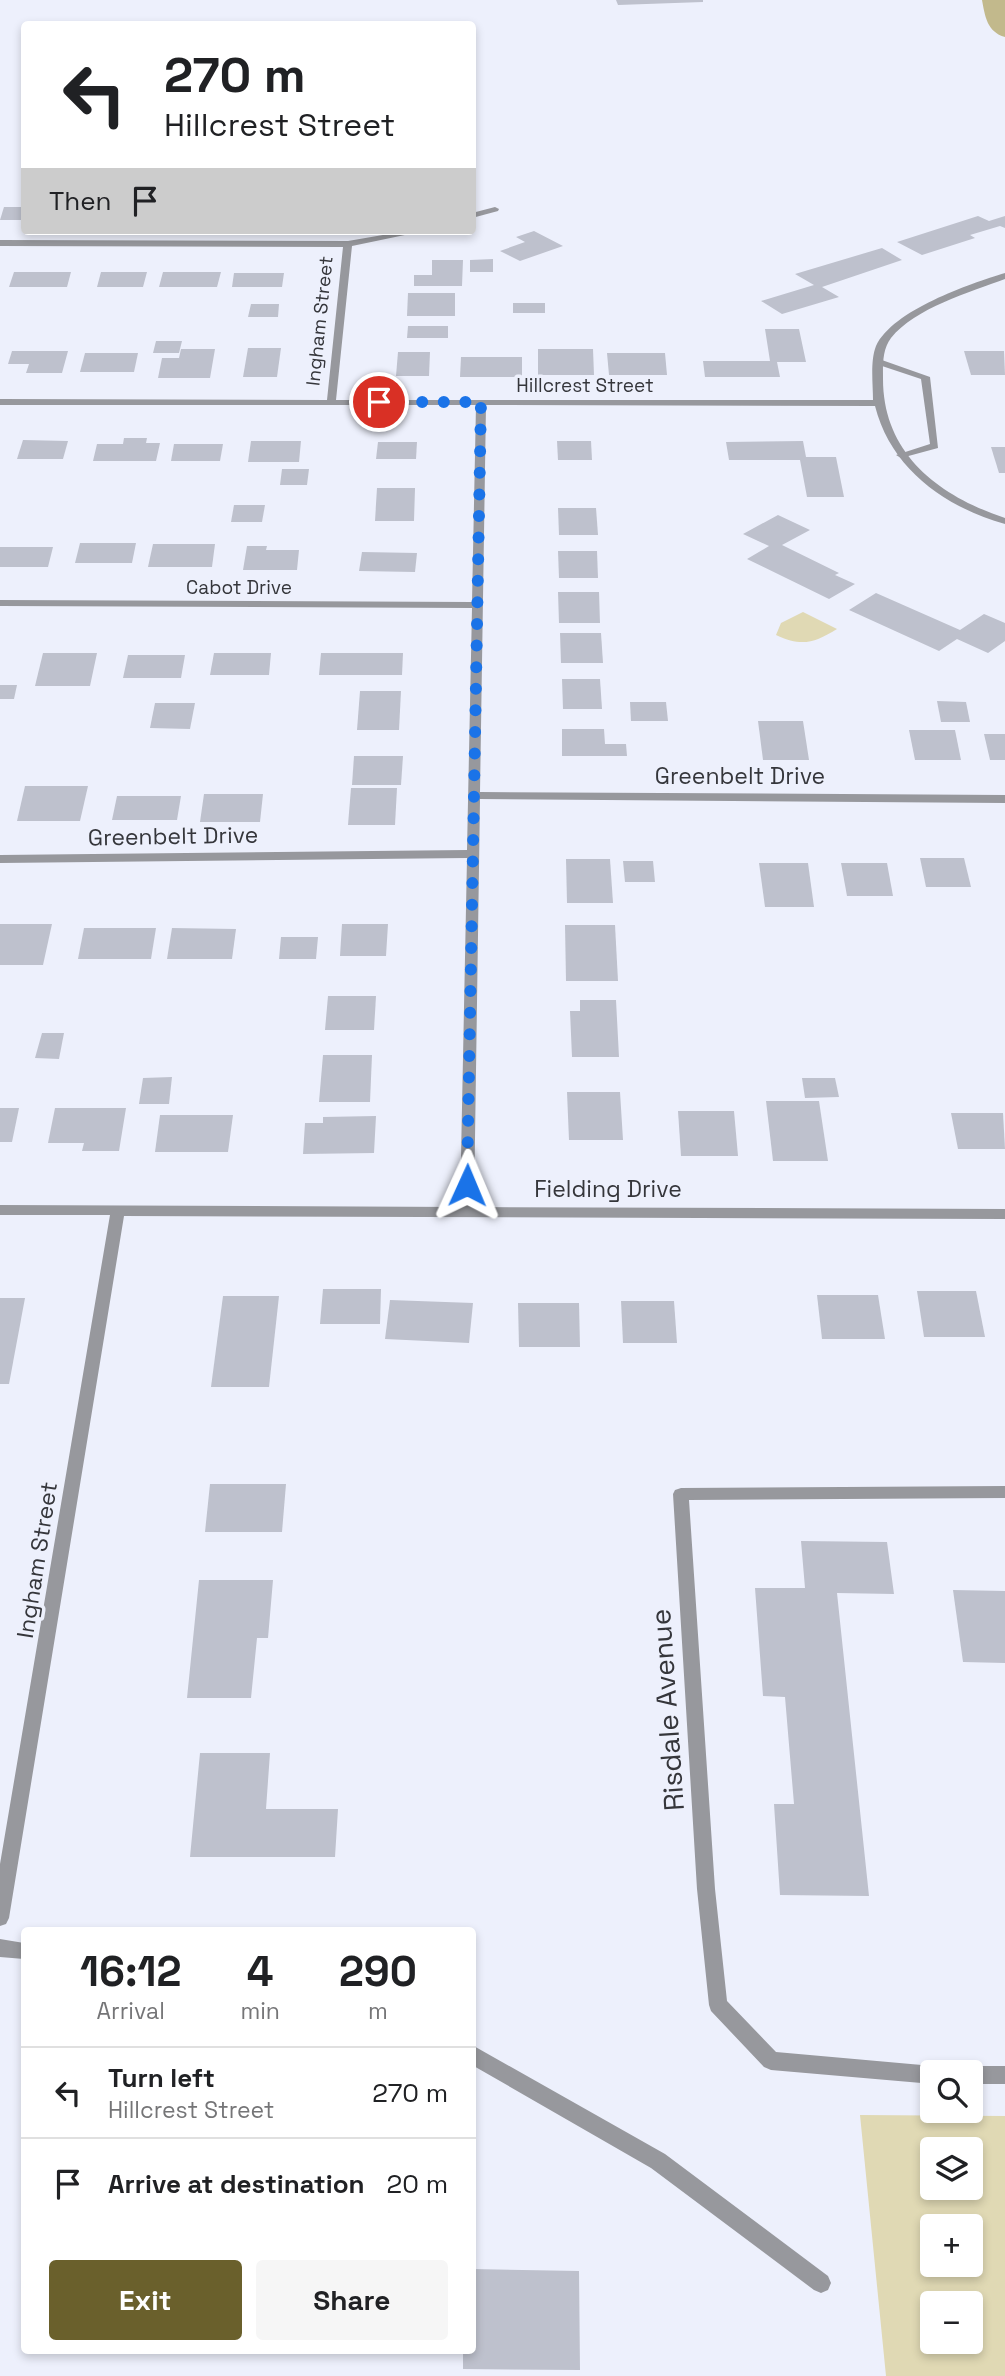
<!DOCTYPE html>
<html lang="en">
<head>
<meta charset="utf-8">
<style>
  :root { --surface:#fff; --page:#f6f6f6; --text:#202124; --muted:#757577; --line:#e0e0e0; --accent:#6a602c }
  body { margin:0; font-family:"Space Grotesk",sans-serif; background:var(--page); color:var(--text); height:100vh; display:flex; flex-direction:column; font-size:26px; white-space:nowrap }
  * { box-sizing:border-box; margin:0 }
  p { font-size:23px; color:var(--muted) }
  .icon { flex:none; width:38px; height:38px; fill:none; stroke:currentColor; stroke-width:2; stroke-linecap:round; stroke-linejoin:round }
  .map { position:relative; flex:1; overflow:hidden }
  .panel { position:absolute; left:21px; top:1927px; width:455px; height:427px; display:flex; flex-direction:column; background:var(--surface); border-radius:7px; box-shadow:0 4px 10px #0003 }
  .panel>* { flex:none }
  .hud { position:absolute; left:21px; top:21px; width:455px; height:214px; border-radius:7px; box-shadow:0 4px 10px #0003; background:#fff; color:var(--text); overflow:hidden }
  .fabs { position:absolute; left:920px; top:2060px; display:grid; gap:14px }
  .fabs a { display:grid; place-items:center; width:63px; height:63px; border-radius:7px; background:var(--surface); box-shadow:0 4px 10px #0003; font-size:35px }
  .pin { position:absolute; display:grid; place-items:center; width:60px; height:60px; color:#fff; margin:-30px; border:4px solid #fff; border-radius:50%; box-shadow:0 2px 7px #0007 }
  .me { position:absolute; width:77px; margin:-38px; rotate:1deg; stroke-linejoin:round; filter:drop-shadow(0 0 5px #0008) }
  .turn { display:flex; align-items:center; gap:24px; height:147px; padding:0 28px; font-size:32px }
  .turn .icon { width:91px; height:91px; stroke-width:2.5 }
  .turn b { display:block; font-size:49px; line-height:60px }
  .then { display:flex; align-items:center; height:66px; padding:0 28px; background:#0003; gap:14px; font-size:26px }
  .eta { display:flex; justify-content:space-evenly; align-items:center; height:119px; text-align:center }
  .eta b { font-size:42px; font-weight:700; line-height:49px }
  .button { display:flex; gap:14px; margin-top:auto; padding:14px 28px }
  .button a { flex:1; height:80px; border-radius:7px; background:var(--accent); color:#fff; font-size:28px; font-weight:700; line-height:80px; text-align:center }
  .button a+a { background:var(--page); color:var(--text) }
  ul { padding:0; list-style:none }
  li { display:flex; align-items:center; gap:21px; height:91px; padding:0 28px; border-top:2px solid var(--line) }
  li div { flex:1 }
  li b { display:block; font-size:26px }
  li em { font-style:normal }
  .map>svg:first-child { display:block }
  .green { fill:#e0d9b4; fill-rule:evenodd }
  .forest { fill:#c2b98c }
  .building { fill:#bec1cd }
  .lines { fill:none; stroke-linecap:round; stroke-linejoin:round }
  .service { fill:#97989d; fill-rule:evenodd }
  .minor { fill:#97989d; fill-rule:evenodd }
  .route { stroke:#1a73e8; stroke-width:12; stroke-dasharray:0 21.6 }
  .labels { text-anchor:middle; stroke-width:7; stroke-linejoin:round; paint-order:stroke }
  .far-street-label { font-size:19px; fill:#35363b; stroke:#edf0fc }
  .street-label { font-size:23px; fill:#35363b; stroke:#edf0fc }
  .near-street-label { font-size:28px; fill:#35363b; stroke:#edf0fc }
</style>
</head>
<body>
<div class="map">
<svg width="1005" height="2376" viewBox="0 0 1005 2376">
  <rect width="100%" height="100%" fill="#edf0fc"/>
  <g class="green">
    <path d="M803,612L837,629C814,643 802,647 776,635L781,623Z"/>
    <path d="M860,2115L1005,2116V2376H886ZM933,2149H971V2188H933ZM933,2226H971V2264H933ZM933,2303H971V2342H933Z"/>
  </g>
  <path class="forest" d="M982,0H1005V37C987,32 985,16 982,0Z"/>
  <g class="building">
    <polygon points="616,0 703,0 703,2 618,5"/>
    <polygon points="4,207 24,207 24,220 0,220"/>
    <polygon points="978,216 989,221 1005,216 1005,228 1000,226 970,235 975,238 922,255 897,242"/>
    <polygon points="534,231 563,246 520,261 500,251 525,242 516,237"/>
    <polygon points="882,248 902,260 822,287 839,297 782,314 761,301 814,285 795,274"/>
    <polygon points="493,259 493,272 470,272 470,260"/>
    <polygon points="432,260 463,260 462,286 414,286 414,275 432,275"/>
    <polygon points="14,272 71,272 67,287 9,287"/>
    <polygon points="101,272 147,272 143,287 97,287"/>
    <polygon points="163,272 221,272 217,287 159,287"/>
    <polygon points="234,273 284,273 282,287 232,287"/>
    <polygon points="408,293 455,293 455,316 407,316"/>
    <rect x="513" y="303" width="32" height="10"/>
    <polygon points="251,304 279,304 278,317 248,317"/>
    <polygon points="408,326 448,326 448,338 407,338"/>
    <polygon points="765,329 799,329 806,362 777,362 780,377 705,377 703,361 770,361"/>
    <polygon points="156,341 182,341 179,353 153,353"/>
    <polygon points="248,348 281,348 277,377 243,377"/>
    <polygon points="181,349 215,349 210,378 158,378 162,358 179,358"/>
    <polygon points="538,349 593,349 594,375 538,375"/>
    <polygon points="12,351 68,351 62,373 26,373 29,364 8,364"/>
    <polygon points="964,351 1004,351 1005,375 971,375"/>
    <polygon points="398,352 430,352 429,376 396,376"/>
    <polygon points="85,353 138,353 134,372 80,372"/>
    <polygon points="607,353 665,353 667,375 609,375"/>
    <polygon points="461,357 522,357 522,377 460,377"/>
    <polygon points="124,438 147,438 146,443 160,443 156,461 93,461 97,444 123,444"/>
    <polygon points="23,440 68,441 63,459 17,459"/>
    <polygon points="251,441 301,441 299,462 248,462"/>
    <polygon points="557,441 591,441 592,460 558,460"/>
    <polygon points="803,441 806,457 836,457 844,497 807,497 800,460 729,460 726,442"/>
    <polygon points="378,442 417,442 416,459 376,459"/>
    <polygon points="174,444 223,444 220,461 171,461"/>
    <polygon points="991,447 1005,447 1005,473 999,473"/>
    <polygon points="282,469 309,469 307,485 280,485"/>
    <polygon points="377,488 415,488 414,521 375,521"/>
    <polygon points="234,505 265,505 262,522 231,522"/>
    <polygon points="558,508 596,508 598,535 559,535"/>
    <polygon points="778,515 810,530 782,545 839,573 835,575 855,584 829,599 747,559 769,546 743,534"/>
    <polygon points="80,543 136,543 132,563 75,563"/>
    <polygon points="153,544 215,544 212,567 148,567"/>
    <polygon points="247,546 267,546 266,550 299,550 297,570 243,570"/>
    <polygon points="0,547 53,547 48,567 0,567"/>
    <polygon points="558,551 597,551 598,578 559,578"/>
    <polygon points="362,552 417,553 415,572 359,571"/>
    <polygon points="558,592 599,592 600,623 559,623"/>
    <polygon points="876,593 960,630 984,614 1005,623 1005,641 988,653 957,639 939,651 849,610"/>
    <polygon points="560,633 601,633 603,663 561,663"/>
    <polygon points="43,653 97,653 90,686 35,686"/>
    <polygon points="214,653 271,653 269,675 210,675"/>
    <polygon points="321,653 403,653 402,675 319,675"/>
    <polygon points="128,655 185,655 181,678 123,678"/>
    <polygon points="562,679 600,679 602,709 563,709"/>
    <polygon points="0,685 17,685 14,699 0,699"/>
    <polygon points="360,691 401,691 399,730 357,730"/>
    <polygon points="937,701 966,702 970,722 941,722"/>
    <polygon points="630,702 666,702 668,721 631,721"/>
    <polygon points="155,703 195,703 190,729 150,728"/>
    <polygon points="758,721 803,721 809,760 763,760"/>
    <polygon points="562,729 604,729 605,744 626,744 627,756 562,756"/>
    <polygon points="909,730 955,730 961,760 915,760"/>
    <polygon points="984,734 1005,734 1005,760 990,760"/>
    <polygon points="354,756 403,756 401,785 352,785"/>
    <polygon points="25,786 88,786 80,821 17,821"/>
    <polygon points="351,788 397,788 395,825 348,825"/>
    <polygon points="204,794 263,794 260,822 200,822"/>
    <polygon points="117,796 181,796 177,820 112,820"/>
    <polygon points="920,858 964,858 971,887 926,887"/>
    <polygon points="566,859 610,859 613,903 567,903"/>
    <polygon points="623,861 653,861 655,882 625,882"/>
    <polygon points="759,863 808,863 814,907 765,907"/>
    <polygon points="841,863 887,863 893,896 847,896"/>
    <polygon points="0,924 52,924 43,965 0,965"/>
    <polygon points="342,924 388,924 386,956 340,956"/>
    <polygon points="565,925 615,925 618,981 566,981"/>
    <polygon points="84,928 156,928 151,959 78,959"/>
    <polygon points="172,928 236,929 232,959 167,959"/>
    <polygon points="281,937 318,937 316,959 279,959"/>
    <polygon points="328,996 376,996 374,1030 325,1030"/>
    <polygon points="580,1000 616,1000 619,1057 572,1057 570,1011 580,1011"/>
    <polygon points="42,1033 64,1033 59,1059 35,1058"/>
    <polygon points="323,1055 372,1055 370,1102 319,1102"/>
    <polygon points="172,1077 169,1104 139,1104 143,1078"/>
    <polygon points="802,1078 835,1078 839,1097 805,1098"/>
    <polygon points="567,1092 620,1092 623,1140 569,1140"/>
    <polygon points="766,1101 819,1101 828,1161 773,1161"/>
    <polygon points="0,1108 19,1108 12,1142 0,1142"/>
    <polygon points="55,1108 126,1108 119,1151 82,1151 84,1143 48,1143"/>
    <polygon points="678,1111 734,1111 738,1156 681,1156"/>
    <polygon points="951,1113 1003,1113 1005,1149 958,1149"/>
    <polygon points="160,1115 233,1115 228,1152 155,1152"/>
    <polygon points="376,1116 374,1153 303,1154 305,1123 323,1123 323,1117"/>
    <polygon points="323,1289 381,1289 380,1324 320,1324"/>
    <polygon points="917,1291 976,1291 985,1337 924,1337"/>
    <polygon points="817,1295 878,1295 885,1339 822,1339"/>
    <polygon points="223,1296 279,1296 269,1387 211,1387"/>
    <polygon points="0,1298 25,1298 9,1384 0,1384"/>
    <polygon points="390,1300 473,1303 469,1343 385,1339"/>
    <polygon points="621,1301 674,1301 677,1343 623,1343"/>
    <polygon points="518,1303 579,1303 580,1347 519,1347"/>
    <polygon points="210,1484 286,1484 282,1532 205,1532"/>
    <polygon points="801,1541 887,1542 894,1594 837,1593 869,1896 780,1895 774,1804 794,1804 785,1697 763,1696 755,1588 805,1588"/>
    <polygon points="199,1580 273,1580 268,1638 257,1638 251,1698 187,1698"/>
    <polygon points="953,1590 1005,1591 1005,1663 963,1662"/>
    <polygon points="200,1753 270,1753 266,1809 338,1809 335,1857 190,1857"/>
    <polygon points="472,2269 579,2271 580,2370 463,2369 463,2350 472,2350"/>
  </g>
  <g class="lines">
    <polygon class="service" points="879,359 930,377 938,448 901,458 896,455 930,444 921,379 876,364 876,360"/>
    <g class="minor">
      <polygon points="495,207 499,209 498,211 472,218 472,213"/>
      <path d="M406,231H424L352,246L336,400H873C873,384 870,361 876,346C893,310 969,284 1005,273V279C970,292 915,308 891,338C882,350 883,365 883,379C883,454 939,496 1005,518V524C945,507 891,469 875,406L486,405L480,792L1005,795V803L480,799L474,1207L1005,1209V1219L124,1216L9,1918L6,1924L0,1926V1864L110,1215H0V1205L460,1207L467,858L0,863V855L467,850L472,608L0,606V600L472,602L476,405H0V399L327,400L343,247L0,246V240L348,241Z"/>
      <polygon points="1005,1486 1005,1498 689,1500 715,1889 727,2001 776,2052 933,2066 940,2068 941,2072 933,2072 933,2084 771,2070 764,2067 711,2011 709,2005 697,1889 673,1494 675,1490 681,1488"/>
      <polygon points="0,1939 24,1943 24,1959 0,1957"/>
      <polygon points="472,2045 665,2154 828,2276 831,2283 828,2290 821,2293 814,2290 651,2168 472,2065"/>
      <polygon points="971,2066 1005,2066 1005,2084 971,2084 971,2072 963,2072 964,2068"/>
    </g>
  </g>
  <g class="lines">
    <polyline class="route" points="379,402 481,402 467,1185"/>
  </g>
  <g class="labels">
    <g class="far-street-label">
      <text transform="translate(319 321) rotate(-84)" y="7">Ingham Street</text>
      <text x="585" y="392">Hillcrest Street</text>
      <text x="239" y="594">Cabot Drive</text>
    </g>
    <g class="street-label">
      <text x="740" y="784">Greenbelt Drive</text>
      <text transform="translate(173 836) rotate(-1)" y="8">Greenbelt Drive</text>
      <text x="608" y="1197">Fielding Drive</text>
      <text transform="translate(37 1560) rotate(-81)" y="8">Ingham Street</text>
    </g>
    <g class="near-street-label">
      <text transform="translate(667 1710) rotate(-94)" y="10">Risdale Avenue</text>
    </g>
  </g>
</svg>
<div class="fabs">
<a><svg class="icon" aria-label="search" viewBox="0 0 24 24"><circle cx="10" cy="10" r="6"/><path d="M15 15l6 6"/></svg></a>
<a><svg class="icon" aria-label="layers" viewBox="0 0 24 24"><path d="M12 4l9 5-9 5-9-5zM3 14l9 5 9-5"/></svg></a>
<a>+</a>
<a>−</a>
</div>
<div class="pin" style="left:379px;top:402px;background:#d93025"><svg class="icon" aria-label="arrive" viewBox="0 0 24 24"><path d="M6 21V4h12l-3 4 3 4H6"/></svg></div>
<svg class="me" style="left:467px;top:1185px" viewBox="-20 -20 40 40"><path d="M0-17L14 15 0 8-14 15z" fill="#1a73e8" stroke="#fff" stroke-width="4"/></svg>
<div class="hud">
<div class="turn"><svg class="icon" aria-label="left" viewBox="0 0 24 24"><path d="M17 20v-9H6M10 6l-5 5 5 5"/></svg><div><b>270 m</b>Hillcrest Street</div></div>
<div class="then">Then<svg class="icon" aria-label="arrive" viewBox="0 0 24 24"><path d="M6 21V4h12l-3 4 3 4H6"/></svg></div>
</div>
<section class="panel">
<div class="eta">
<div><b>16:12</b><p>Arrival</p></div>
<div><b>4</b><p>min</p></div>
<div><b>290</b><p>m</p></div>
</div>
<ul>
<li><svg class="icon" aria-label="left" viewBox="0 0 24 24"><path d="M17 20v-9H6M10 6l-5 5 5 5"/></svg><div><b>Turn left</b><p>Hillcrest Street</p></div><em>270 m</em></li>
<li><svg class="icon" aria-label="arrive" viewBox="0 0 24 24"><path d="M6 21V4h12l-3 4 3 4H6"/></svg><div><b>Arrive at destination</b></div><em>20 m</em></li>
</ul>
<div class="button"><a>Exit</a><a>Share</a></div>
</section>
</div>
</body>
</html>
